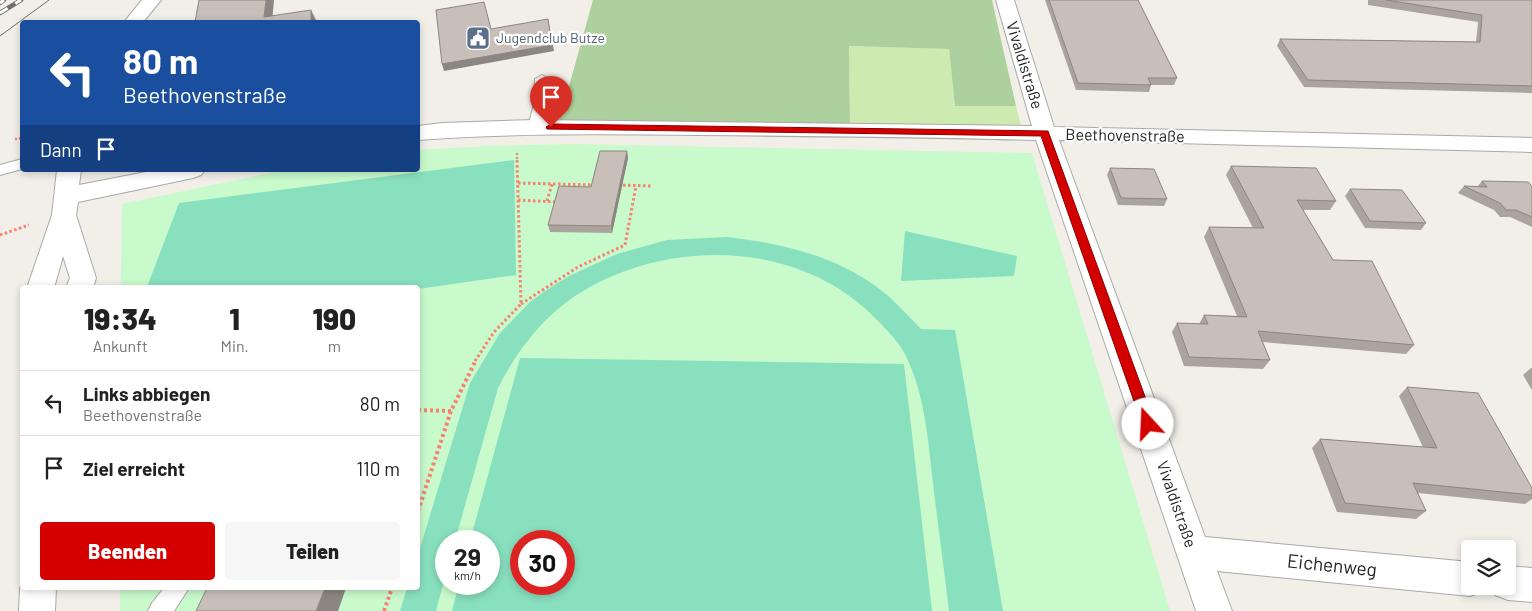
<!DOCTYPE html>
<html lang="de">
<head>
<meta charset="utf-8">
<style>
  :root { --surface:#fff; --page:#f6f6f6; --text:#222; --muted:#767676; --line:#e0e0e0; --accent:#d40000 }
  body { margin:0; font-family:Barlow,sans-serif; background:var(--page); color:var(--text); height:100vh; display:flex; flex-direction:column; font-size:19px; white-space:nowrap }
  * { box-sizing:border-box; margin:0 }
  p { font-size:16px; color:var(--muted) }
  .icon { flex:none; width:28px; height:28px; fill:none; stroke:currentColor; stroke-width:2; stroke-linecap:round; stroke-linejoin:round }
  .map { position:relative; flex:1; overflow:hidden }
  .sheet { position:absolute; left:20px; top:285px; width:400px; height:305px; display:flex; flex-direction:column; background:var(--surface); border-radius:5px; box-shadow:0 2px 8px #0003 }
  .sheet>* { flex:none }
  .top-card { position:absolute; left:20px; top:20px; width:400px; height:152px; border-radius:5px; box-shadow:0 2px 8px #0003; background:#1a4fa0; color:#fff; overflow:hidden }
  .tools { position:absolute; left:1461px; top:540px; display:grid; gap:10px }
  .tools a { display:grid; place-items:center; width:55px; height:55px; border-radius:5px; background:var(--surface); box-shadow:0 2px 8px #0003; font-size:25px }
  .speed { position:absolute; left:435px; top:530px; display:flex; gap:10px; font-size:25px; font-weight:700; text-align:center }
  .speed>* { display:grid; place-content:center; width:65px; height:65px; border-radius:50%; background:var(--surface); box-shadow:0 2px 8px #0003; line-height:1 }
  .speed small { font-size:12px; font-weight:400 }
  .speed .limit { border:8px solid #d22; background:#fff; color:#111 }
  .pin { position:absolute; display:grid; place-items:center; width:42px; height:42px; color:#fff; margin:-51px -21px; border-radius:50% 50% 50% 0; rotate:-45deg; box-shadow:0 0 5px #0007 }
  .pin .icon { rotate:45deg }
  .me { position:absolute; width:55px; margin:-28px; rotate:340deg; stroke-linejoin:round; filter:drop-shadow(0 0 4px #0008) }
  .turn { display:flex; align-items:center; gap:18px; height:105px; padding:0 20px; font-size:22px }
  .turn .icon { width:65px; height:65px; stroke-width:2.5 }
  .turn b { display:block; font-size:35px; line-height:42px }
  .then { display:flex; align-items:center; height:48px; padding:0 20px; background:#0003; gap:10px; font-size:19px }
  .eta { display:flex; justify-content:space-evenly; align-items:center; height:85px; text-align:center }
  .eta b { font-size:30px; font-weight:800; line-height:35px }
  .cta { display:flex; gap:10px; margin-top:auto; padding:10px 20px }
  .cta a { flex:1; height:58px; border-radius:5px; background:var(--accent); color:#fff; font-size:20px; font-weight:800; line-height:58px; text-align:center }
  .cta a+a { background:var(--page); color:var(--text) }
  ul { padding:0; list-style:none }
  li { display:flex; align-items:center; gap:15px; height:65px; padding:0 20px; border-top:1px solid var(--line) }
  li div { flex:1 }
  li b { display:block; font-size:19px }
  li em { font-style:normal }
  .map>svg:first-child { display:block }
  .grass { fill:#cdebb0 }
  .forest { fill:#add19e }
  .park { fill:#c8facc; fill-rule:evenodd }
  .pitch { fill:#88e0be; fill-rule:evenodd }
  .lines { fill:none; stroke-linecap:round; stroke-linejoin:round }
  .service-casing { stroke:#a9a9a9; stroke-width:2 }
  .minor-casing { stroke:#a9a9a9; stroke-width:2 }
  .path-far2 { stroke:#fa8072; stroke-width:2.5; stroke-dasharray:2 2; stroke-linecap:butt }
  .path-far1 { stroke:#fa8072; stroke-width:3; stroke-dasharray:2.5 2.5; stroke-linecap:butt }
  .path { stroke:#fa8072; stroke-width:4; stroke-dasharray:3 3; stroke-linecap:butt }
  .service { fill:#fff; fill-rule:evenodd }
  .minor { fill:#fff; fill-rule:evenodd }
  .tram { stroke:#707070; stroke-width:1 }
  .rail-casing { stroke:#707070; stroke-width:4.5 }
  .rail { stroke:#fff; stroke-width:3; stroke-dasharray:9; stroke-linecap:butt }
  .wall { fill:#aba49e }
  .shaded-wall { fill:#8b8681 }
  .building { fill:#c7bfb8; stroke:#8b8681 }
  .route { fill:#d40000; stroke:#8a0000 }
  .labels { text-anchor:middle; stroke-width:4.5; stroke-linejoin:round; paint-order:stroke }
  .far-service-label { font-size:14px; fill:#4e5e75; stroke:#fff; text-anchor:start }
  .street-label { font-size:16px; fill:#222; stroke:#fff }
  .near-street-label { font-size:19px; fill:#222; stroke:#fff }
</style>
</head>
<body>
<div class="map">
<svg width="1532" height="611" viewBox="0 0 1532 611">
  <rect width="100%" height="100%" fill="#f2efe9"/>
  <polygon class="grass" points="849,46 949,49 955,106 1016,106 1022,130 850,125"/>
  <polygon class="forest" points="593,0 992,0 1016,106 955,106 949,49 849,46 850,125 559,122"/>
  <path class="park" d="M573,144L1032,153L1170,611H120V588H418V288L121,287L122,204L284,170H418V150L485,146ZM446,541H489V584H446ZM521,541H564V584H521Z"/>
  <g class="pitch">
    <polygon points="514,160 516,275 418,289 418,288 147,287 179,203"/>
    <polygon points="905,231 1017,256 1014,276 901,281"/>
    <path d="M727,237C779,243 830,254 874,285C892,297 906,314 921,329L955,330L1003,611H949C944,568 938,526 933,483C928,439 925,394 905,354C896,338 881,324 868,311C790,239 662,239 575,296C541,319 517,351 498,388L455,541H446V573L436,611H400L407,588H418V555L470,383L500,333L530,302L548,289L571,275L617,254L667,240Z"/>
    <path d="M520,358L904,364L932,611H452L459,584H489V541H470ZM564,541V584H521V541Z"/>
  </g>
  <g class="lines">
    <g class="service-casing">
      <g id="service">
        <path d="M542,75L549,79C548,95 549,116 540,130H530L528,127L533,108L535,79Z"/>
        <polygon points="22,159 22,169 0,175 0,165"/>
        <polygon points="164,588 189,588 174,611 148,611 152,603"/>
      </g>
    </g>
    <g class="minor-casing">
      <g id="minor">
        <polygon points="142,0 161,0 143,22 124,22"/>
        <path d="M996,0H1014L1054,127L1532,138V152L1059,140L1205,537L1470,562V586H1485L1483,591L1470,596L1217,571L1232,611H1196L1036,140C923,137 810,136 696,135C603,134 510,133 418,140V126L442,123L535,120L1032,126Z"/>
        <polygon points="57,170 81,170 79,185 156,170 205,170 201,175 193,178 78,202 76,215 96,278 93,288 66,288 70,278 63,256 54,288 27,288 52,215"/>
        <polygon points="1508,566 1532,568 1532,602 1508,600 1495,595 1492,586 1508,586"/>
        <polygon points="22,583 22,588 56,588 55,611 19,611 20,588"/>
      </g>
    </g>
    <g class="path-far2">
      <polyline points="15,139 22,138"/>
      <polyline points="517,153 517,161"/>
    </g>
    <g class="path-far1">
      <polyline points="518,183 594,185"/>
      <polyline points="618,185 652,186"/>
      <polyline points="518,200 557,202"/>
      <polyline points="547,201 552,184"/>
      <polyline points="0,235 29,225"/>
      <polyline points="521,304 578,267 625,245 636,186"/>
      <polyline points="475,361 494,332 521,304 517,160"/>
    </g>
    <g class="path">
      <polyline points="418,410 451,411 476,360"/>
      <polyline points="418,511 451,411"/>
      <polyline points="384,611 392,588"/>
    </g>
    <use href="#service" class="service"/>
    <use href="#minor" class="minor"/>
    <polyline class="tram" points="0,36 49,0"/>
    <g class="rail-casing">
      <g id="rail">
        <polyline points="0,3 4,0"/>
        <polyline points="0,13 21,0"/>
      </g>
    </g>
    <use href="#rail" class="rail"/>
  </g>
  <g class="wall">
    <polygon points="1045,0 1138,0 1177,78 1174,85 1151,85 1149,92 1076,90"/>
    <polygon points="1368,0 1532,0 1532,93 1304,87 1277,46 1280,39 1476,42 1478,22 1368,5"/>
    <polygon points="627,151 628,158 612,233 550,232 548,225 591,187"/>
    <polygon points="1231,166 1336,201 1330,210 1303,210 1333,260 1414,345 1406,354 1262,342 1270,360 1263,369 1184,366 1172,332 1177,323 1199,324 1204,315 1237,316 1204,237 1209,227 1253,228 1226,175"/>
    <polygon points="1110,168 1167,199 1164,206 1118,205 1107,175"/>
    <polygon points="1482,181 1532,186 1532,227 1510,217 1500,217 1494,210 1458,193 1464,186 1477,187"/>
    <polygon points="1350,189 1426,223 1421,230 1365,228 1345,196"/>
    <polygon points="1531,368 1532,368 1532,390 1523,375"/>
    <polygon points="1407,387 1532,488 1532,499 1525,504 1418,493 1426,511 1416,519 1337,512 1312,448 1320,439 1423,447 1399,396"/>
  </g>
  <g class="shaded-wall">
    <polygon points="266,0 274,0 272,22 264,17"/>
    <polygon points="311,10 317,22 311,22"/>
    <polygon points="548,19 554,51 444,71 442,64"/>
    <polygon points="627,151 628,158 612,233 611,226"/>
    <polygon points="325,588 346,588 338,611 316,611"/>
  </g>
  <g class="building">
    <polygon points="199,0 266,0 264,17 311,10 311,22 195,22"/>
    <polygon points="1049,0 1138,0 1177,78 1148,78 1151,85 1078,83"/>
    <polygon points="1386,0 1532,0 1532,86 1308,80 1280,39 1480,42 1482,15"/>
    <polygon points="484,2 491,29 548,19 552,45 442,64 436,10"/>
    <polygon points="600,151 627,151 611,226 548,225 559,186 591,187"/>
    <polygon points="1231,166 1316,168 1336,201 1297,200 1333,260 1372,261 1414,345 1258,331 1270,360 1189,357 1177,323 1208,324 1204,315 1247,317 1209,227 1264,228"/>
    <polygon points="1110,168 1154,169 1167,199 1121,198"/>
    <polygon points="1482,181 1528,182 1532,186 1532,217 1516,210 1506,210 1500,203 1464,186 1487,187"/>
    <polygon points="1350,189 1402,190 1426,223 1370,221"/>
    <polygon points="1407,387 1478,393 1532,488 1532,495 1413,483 1426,511 1345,503 1320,439 1437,448"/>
    <polygon points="207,588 325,588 316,611 196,611"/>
  </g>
  <polygon class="route" points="551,124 1048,131 1155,424 1153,428 1148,429 1144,428 1142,424 1041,136 547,129 546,127"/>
  <defs>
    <g id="civic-square" transform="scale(1.25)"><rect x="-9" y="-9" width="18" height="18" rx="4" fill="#5c6f8a" stroke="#fff"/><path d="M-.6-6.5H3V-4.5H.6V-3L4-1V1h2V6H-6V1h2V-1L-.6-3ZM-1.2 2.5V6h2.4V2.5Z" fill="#fff"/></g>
  </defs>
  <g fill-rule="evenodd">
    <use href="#civic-square" x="478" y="38"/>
  </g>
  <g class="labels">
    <g class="far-service-label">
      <text x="496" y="43">Jugendclub Butze</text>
    </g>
    <g class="street-label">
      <text transform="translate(1025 65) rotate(73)" y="6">Vivaldistraße</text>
      <text transform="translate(1125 135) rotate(1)" y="6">Beethovenstraße</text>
      <text transform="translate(1177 504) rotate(71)" y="6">Vivaldistraße</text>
    </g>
    <g class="near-street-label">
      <text transform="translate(1332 565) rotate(6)" y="7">Eichenweg</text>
    </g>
  </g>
</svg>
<div class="tools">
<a><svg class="icon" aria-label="layers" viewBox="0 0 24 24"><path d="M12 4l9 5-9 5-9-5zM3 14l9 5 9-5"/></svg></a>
</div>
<div class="speed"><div>29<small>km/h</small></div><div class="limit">30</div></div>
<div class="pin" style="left:551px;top:127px;background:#d93025"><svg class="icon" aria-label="arrive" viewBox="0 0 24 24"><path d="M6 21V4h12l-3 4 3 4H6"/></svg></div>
<svg class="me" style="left:1148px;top:424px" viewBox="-20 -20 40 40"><circle r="19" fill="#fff"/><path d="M0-13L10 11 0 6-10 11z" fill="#d40000"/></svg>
<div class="top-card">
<div class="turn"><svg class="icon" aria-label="left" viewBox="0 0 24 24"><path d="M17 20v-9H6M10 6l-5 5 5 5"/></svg><div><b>80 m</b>Beethovenstraße</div></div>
<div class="then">Dann<svg class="icon" aria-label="arrive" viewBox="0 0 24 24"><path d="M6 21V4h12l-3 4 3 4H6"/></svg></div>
</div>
<section class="sheet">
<div class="eta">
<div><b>19:34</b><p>Ankunft</p></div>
<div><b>1</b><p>Min.</p></div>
<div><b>190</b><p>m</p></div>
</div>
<ul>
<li><svg class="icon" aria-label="left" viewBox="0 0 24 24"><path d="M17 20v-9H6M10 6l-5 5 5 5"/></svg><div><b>Links abbiegen</b><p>Beethovenstraße</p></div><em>80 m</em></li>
<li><svg class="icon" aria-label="arrive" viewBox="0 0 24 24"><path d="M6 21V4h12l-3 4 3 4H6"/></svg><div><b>Ziel erreicht</b></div><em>110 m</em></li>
</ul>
<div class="cta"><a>Beenden</a><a>Teilen</a></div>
</section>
</div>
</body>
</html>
